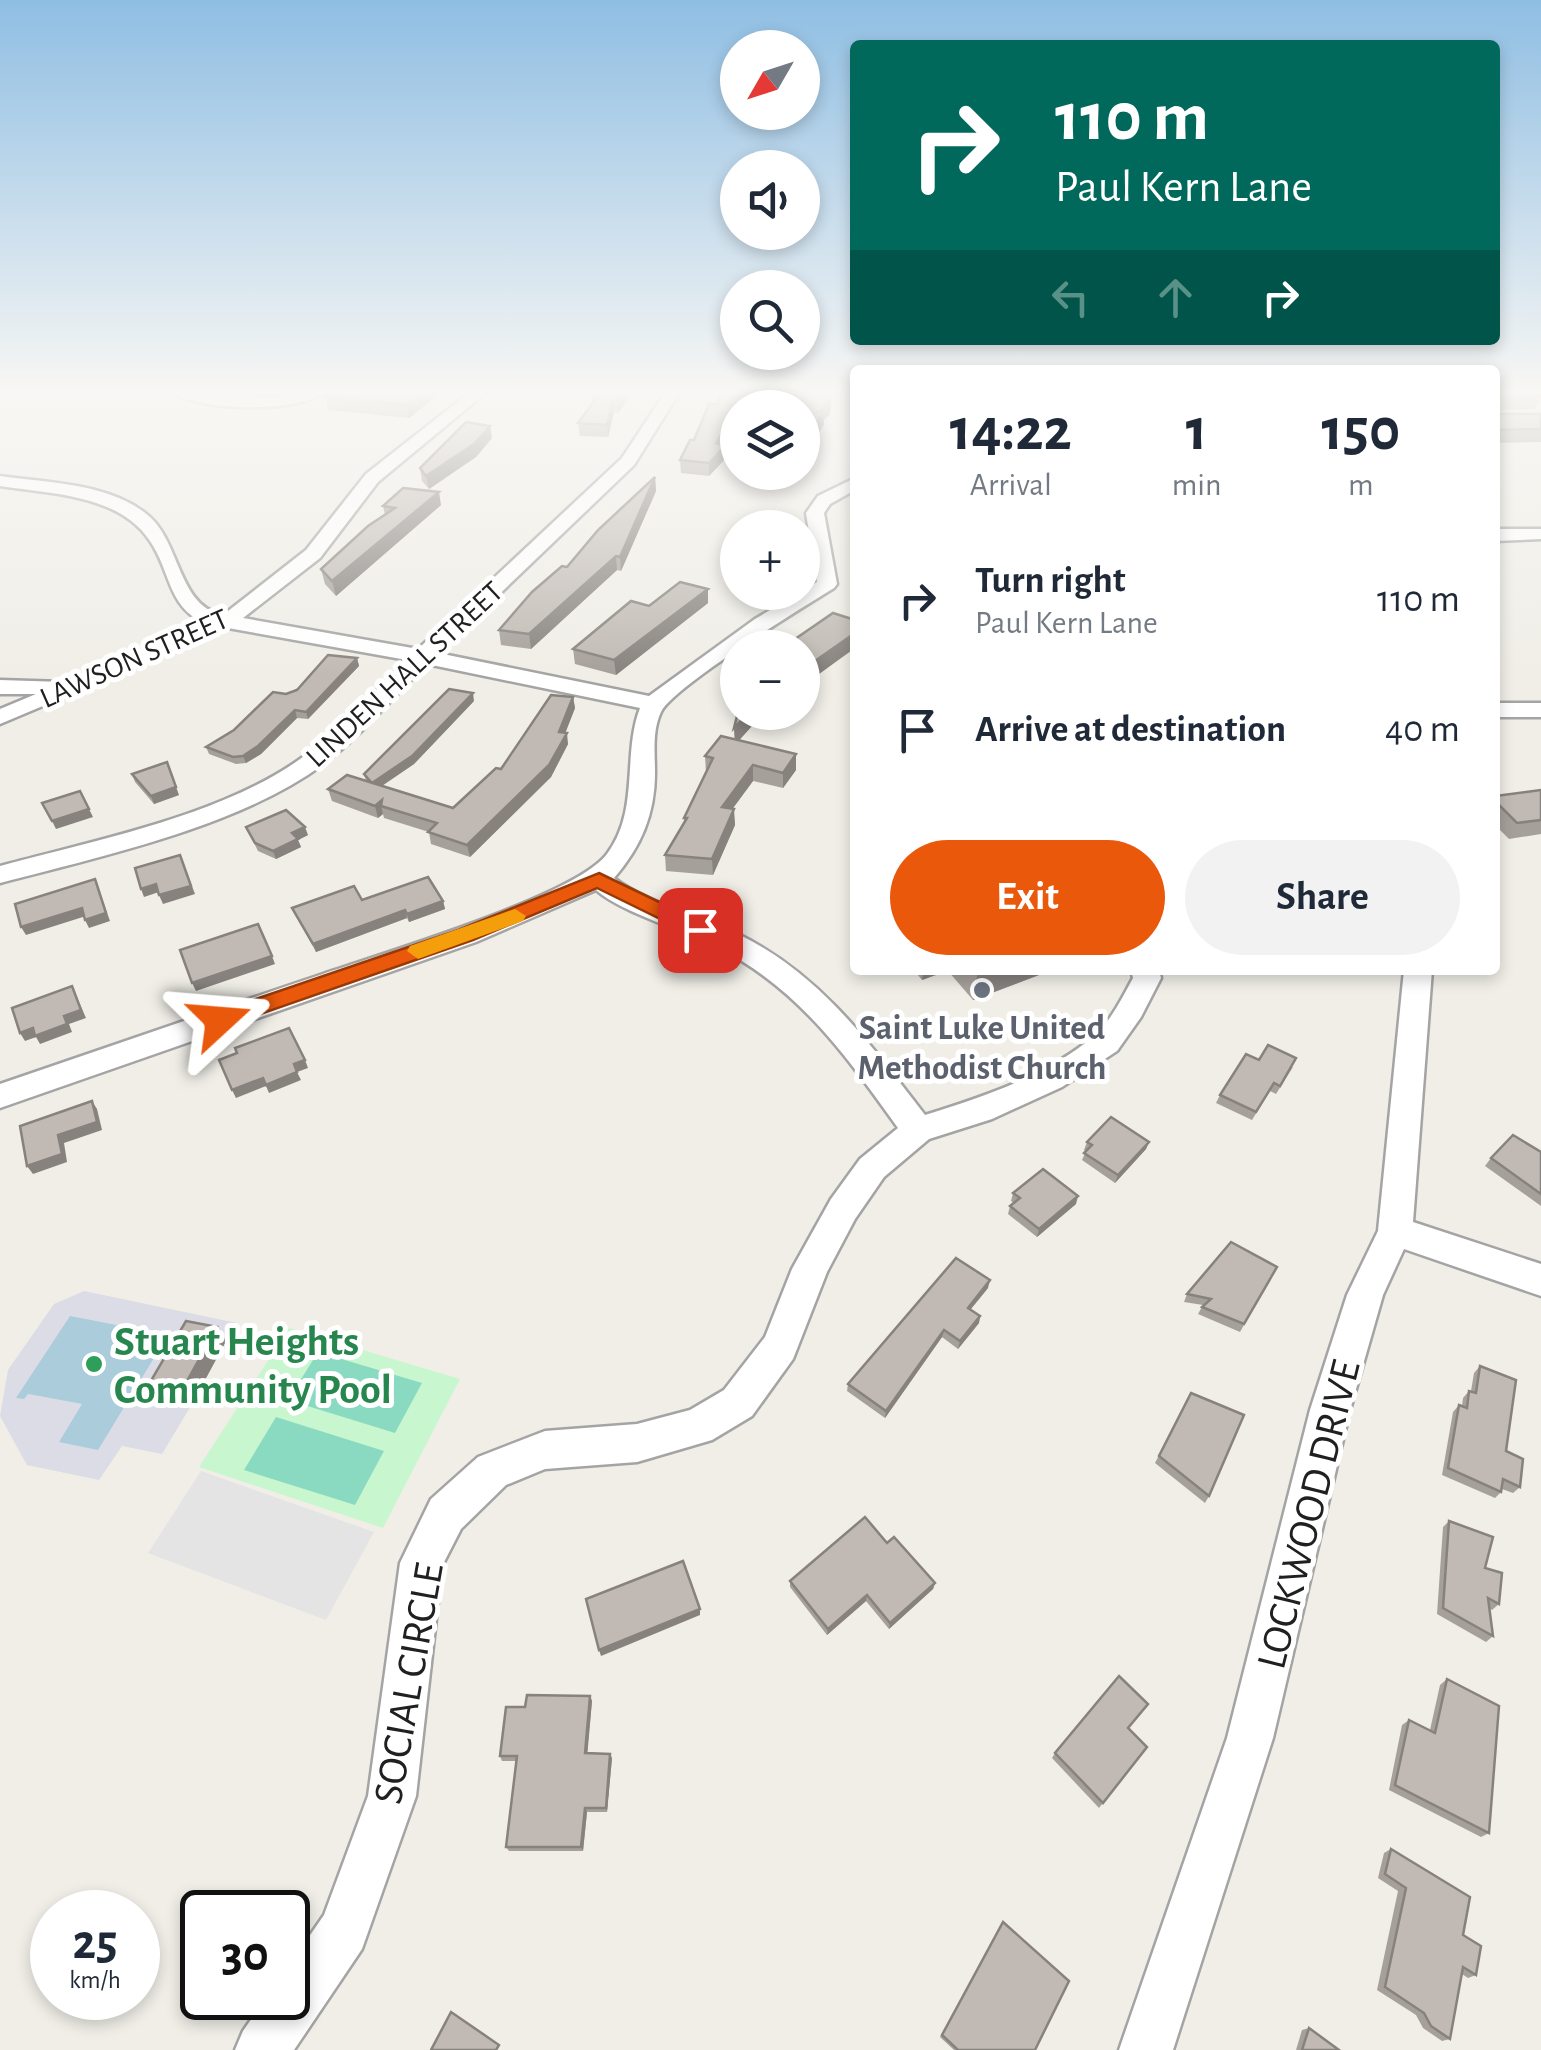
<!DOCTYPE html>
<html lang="en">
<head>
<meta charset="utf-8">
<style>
  :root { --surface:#fff; --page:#f2f2f3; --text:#1f2937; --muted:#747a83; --accent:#ea580c }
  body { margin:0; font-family:"Alegreya Sans",sans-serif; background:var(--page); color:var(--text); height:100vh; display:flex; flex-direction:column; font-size:38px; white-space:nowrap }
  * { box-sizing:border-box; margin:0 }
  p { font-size:32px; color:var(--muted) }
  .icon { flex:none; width:55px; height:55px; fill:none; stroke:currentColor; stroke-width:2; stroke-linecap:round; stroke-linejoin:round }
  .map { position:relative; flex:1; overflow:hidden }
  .drawer { position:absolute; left:850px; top:365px; width:650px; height:610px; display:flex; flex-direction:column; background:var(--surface); border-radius:10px; box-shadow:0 5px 15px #0003 }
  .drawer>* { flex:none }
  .guide { position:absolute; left:850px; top:40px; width:650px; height:305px; border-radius:10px; box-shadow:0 5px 15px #0003; background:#00695c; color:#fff; overflow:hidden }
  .needle { width:65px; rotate:231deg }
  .fabs { position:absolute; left:720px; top:30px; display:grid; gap:20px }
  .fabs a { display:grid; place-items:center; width:100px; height:100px; border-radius:50%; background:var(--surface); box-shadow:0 5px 15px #0003; font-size:50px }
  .speed { position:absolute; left:30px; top:1890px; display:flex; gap:20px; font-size:50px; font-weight:700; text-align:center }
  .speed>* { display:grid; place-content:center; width:130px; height:130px; border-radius:50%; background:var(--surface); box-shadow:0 5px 15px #0003; line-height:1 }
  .speed small { font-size:25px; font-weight:400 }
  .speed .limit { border:5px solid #111; border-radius:15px; background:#fff; color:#111 }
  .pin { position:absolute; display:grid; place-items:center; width:85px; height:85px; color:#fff; margin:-42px; border-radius:20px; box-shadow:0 5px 15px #0006 }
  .me { position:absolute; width:110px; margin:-55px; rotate:71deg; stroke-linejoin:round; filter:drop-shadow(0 0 8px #0008) }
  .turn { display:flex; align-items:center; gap:35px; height:210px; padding:0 40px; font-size:45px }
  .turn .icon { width:130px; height:130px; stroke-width:2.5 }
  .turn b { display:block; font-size:70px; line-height:85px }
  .lanes { display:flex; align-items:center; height:95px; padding:0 40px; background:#0003; justify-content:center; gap:50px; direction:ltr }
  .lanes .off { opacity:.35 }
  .eta { display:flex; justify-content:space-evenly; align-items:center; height:170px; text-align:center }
  .eta b { font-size:60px; font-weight:700; line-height:70px }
  .primary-button { display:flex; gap:20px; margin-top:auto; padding:20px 40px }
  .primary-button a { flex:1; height:115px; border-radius:60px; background:var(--accent); color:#fff; font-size:40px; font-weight:700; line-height:115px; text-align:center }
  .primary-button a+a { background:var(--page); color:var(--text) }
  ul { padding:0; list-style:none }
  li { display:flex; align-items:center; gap:30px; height:130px; padding:0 40px }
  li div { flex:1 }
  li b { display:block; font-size:38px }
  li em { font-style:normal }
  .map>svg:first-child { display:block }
  .park { fill:#c8f7cf }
  .pitch { fill:#8adac1 }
  .parking { fill:#e4e4e4 }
  .plaza { fill:#dcdce6; fill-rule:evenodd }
  .water { fill:#abccdb }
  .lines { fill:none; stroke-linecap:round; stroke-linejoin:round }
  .street-casing { stroke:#a4a4a4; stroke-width:5 }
  .street { fill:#fff; fill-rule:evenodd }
  .wall { fill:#a6a09b }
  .shaded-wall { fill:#87827e }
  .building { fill:#c1bab4; stroke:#87827e; stroke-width:2.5 }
  .route { fill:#ea580c; stroke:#983908; stroke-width:2.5 }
  .slow { fill:#f59e0b }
  .worship-dot { fill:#6b7280; stroke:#fff; stroke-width:4 }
  .leisure-dot { fill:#2e9e5b; stroke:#fff; stroke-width:4 }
  .labels { text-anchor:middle; stroke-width:10; stroke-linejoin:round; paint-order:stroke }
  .far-street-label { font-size:30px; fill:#202020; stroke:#fff }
  .worship-label { font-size:35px; font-weight:bold; fill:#5b616d; stroke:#fff }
  .near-leisure-label { font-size:42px; font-weight:bold; fill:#27864d; stroke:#fff; text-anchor:start }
  .near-street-label { font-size:42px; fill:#202020; stroke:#fff }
</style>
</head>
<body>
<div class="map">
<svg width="1541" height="2050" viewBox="0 0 1541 2050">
  <rect width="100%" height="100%" fill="#f0eee7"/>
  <polygon class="park" points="289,1328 460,1379 383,1528 199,1467"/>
  <g class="pitch">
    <polygon points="318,1352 422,1383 395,1433 288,1400"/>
    <polygon points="276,1417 384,1451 355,1505 244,1470"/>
  </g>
  <polygon class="parking" points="201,1471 374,1532 326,1620 148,1553"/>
  <path class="plaza" d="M84,1291L237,1323L226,1341L195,1337L161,1399L192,1404L162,1454L122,1446L99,1480L27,1465L0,1416L8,1370L54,1304ZM167,1335L83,1404L28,1394Z"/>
  <polygon class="water" points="70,1316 168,1335 98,1450 59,1442 82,1404 28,1394 24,1399 16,1398"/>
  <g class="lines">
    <g class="street-casing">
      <g id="street">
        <path d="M168,390L273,398L310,390H328C300,414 197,412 168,390Z"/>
        <path d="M473,390H489L378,482L320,558L243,618L418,649L622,458L667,390H681L634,465L438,653L649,696L755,619L817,582L806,513L818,496L855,478V490L830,504L824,513L837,584L834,588C803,607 673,687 661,712C652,731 655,753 655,773C655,814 641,847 614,878C642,901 705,918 740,935C822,976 870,1044 925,1115C982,1097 1047,1076 1094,1036C1111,1021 1122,998 1133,978L1131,970H1159L1161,978L1141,1017L1117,1051L1062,1087L992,1119L929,1139L884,1177L855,1219L827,1272L793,1359L752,1416L712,1440L637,1462L545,1469L506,1485L461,1529L442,1566L416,1796L362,1949L294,2050H235L243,2031L266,1998H288V1967L324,1915L368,1796L400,1563L431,1499L478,1457L545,1431L637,1424L690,1410L724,1390L765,1337L792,1269L831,1199L860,1159L898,1128C847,1057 801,991 721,949C687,931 622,913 596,890L476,942L0,1108V1084C108,1047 215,1010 323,974C381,954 576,896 607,854C640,810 622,755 640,708L427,664C393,697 360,737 322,765C240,826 99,857 0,883V866C96,840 227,815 307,754C342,727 374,691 407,660L228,628L0,724V709L36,694H0V680L64,682L204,623C167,606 171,571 150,541C119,494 50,494 0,486V476C48,483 112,483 150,517C180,544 179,607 223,615L306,550L366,474Z"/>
        <polygon points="1495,529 1541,529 1541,539 1495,541"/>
        <rect x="1495" y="703" width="46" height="14"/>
        <polygon points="1404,970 1432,970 1413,1222 1541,1264 1541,1296 1404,1249 1383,1295 1350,1410 1273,1738 1173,2050 1119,2050 1227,1738 1310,1410 1347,1295 1378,1231"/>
      </g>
    </g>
    <use href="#street" class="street"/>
  </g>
  <g class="wall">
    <polygon points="444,390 409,418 328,410 325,397"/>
    <polygon points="597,390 634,390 618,413 614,412 608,437 580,436 578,423 592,404 592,399"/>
    <polygon points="721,390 752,390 746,408 738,408 738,419 723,444 726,445 726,458 709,476 681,473 680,460 718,404"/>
    <polygon points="1495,390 1540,397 1535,409 1497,410 1498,414 1541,414 1541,442 1495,443"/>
    <polygon points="492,438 476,457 429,489 422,481 420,468"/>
    <polygon points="655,477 656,491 621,571 617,570 531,649 501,645 499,630 567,567"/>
    <polygon points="441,505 336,596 325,584 321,569 385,515 383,506"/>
    <polygon points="708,603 616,675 575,664 573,649 649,606"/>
    <polygon points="833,613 804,685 802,684 802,648"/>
    <polygon points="357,658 359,666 308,719 297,718 261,754 246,763 236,764 209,754 206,747 234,730 286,694"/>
    <polygon points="573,697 575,708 565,733 568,744 551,777 470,857 431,844 429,832 384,818 383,814 378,818 332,801 328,789 366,781 364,774 474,701 414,764 382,786 453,808 501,769"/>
    <polygon points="738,712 774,712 767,719 760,717 739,740 796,754 796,770 783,788 753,781 733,808 735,825 713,875 666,871 665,855 684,823 684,818 706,772 705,756 735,739 734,728"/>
    <polygon points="132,774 179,795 154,804 135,782"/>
    <polygon points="1541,790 1541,834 1509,839 1495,825 1495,796"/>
    <polygon points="246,827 308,835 298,840 301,847 276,859 258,851"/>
    <polygon points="362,900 443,901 445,909 409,922 407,918 316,952 292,908"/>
    <polygon points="914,970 1052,970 973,1000 948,971 922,980"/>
    <polygon points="1293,1067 1276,1094 1270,1091 1252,1120 1216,1103 1220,1095"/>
    <polygon points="1087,1142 1149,1142 1146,1149 1115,1183 1082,1160 1086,1151 1084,1150"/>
    <polygon points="1541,1152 1541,1206 1485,1166 1491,1158"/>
    <polygon points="1013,1193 1076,1204 1037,1237 1008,1214 1010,1206 1014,1203 1011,1201"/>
    <polygon points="1277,1267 1240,1332 1198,1314 1203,1305 1184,1302 1187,1294"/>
    <polygon points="988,1288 970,1310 980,1316 979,1323 958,1349 942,1337 885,1418 847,1391 848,1384"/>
    <polygon points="217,1327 226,1341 192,1404 160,1399 149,1384"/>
    <polygon points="1480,1366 1506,1451 1520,1487 1513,1493 1502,1489 1501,1492 1495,1498 1442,1475 1453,1412 1459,1405 1462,1406 1463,1398 1469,1391 1471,1391 1474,1373"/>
    <polygon points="1191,1393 1209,1496 1205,1503 1155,1463"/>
    <polygon points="1449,1521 1485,1568 1499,1604 1492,1610 1489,1608 1493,1636 1486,1642 1437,1614 1443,1527"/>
    <polygon points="887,1543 935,1583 933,1589 889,1629 866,1601 827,1635 790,1587 790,1581"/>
    <polygon points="1447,1679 1489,1833 1481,1837 1389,1790 1402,1725 1409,1720 1430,1730 1440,1685"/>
    <polygon points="590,1696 592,1701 587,1753 612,1758 607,1812 587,1812 583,1851 509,1851 506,1847 517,1761 502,1761 500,1756 525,1707"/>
    <polygon points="1129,1728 1147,1747 1099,1808 1052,1758 1055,1753"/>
    <polygon points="1391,1849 1463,1935 1476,1975 1468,1978 1462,1974 1450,2039 1442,2041 1423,2028 1416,2015 1377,1990 1398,1891 1378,1878 1384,1853"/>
    <polygon points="1003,1922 1035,2050 954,2050 940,2037"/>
    <polygon points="1309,2028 1339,2050 1296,2050 1302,2030"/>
  </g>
  <g class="shaded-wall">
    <polygon points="427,390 444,390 409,418 407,405"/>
    <polygon points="624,390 634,390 618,413 617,400"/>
    <polygon points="748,390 752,390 746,408 738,408 738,419 719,451 726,445 726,458 709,476 709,463 716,443"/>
    <polygon points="832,390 830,414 824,420 824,425 802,456 802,443"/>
    <polygon points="613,400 614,412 608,437 607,425"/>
    <polygon points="490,426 492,438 476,457 429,489 426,476"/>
    <polygon points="655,477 656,491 621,571 620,557"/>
    <polygon points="439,492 441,505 336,596 332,581"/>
    <polygon points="616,556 617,570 531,649 529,634"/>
    <polygon points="708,589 708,603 616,675 614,660"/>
    <polygon points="855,633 855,648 804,685 805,668"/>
    <polygon points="357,658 359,666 308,719 306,712"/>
    <polygon points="473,693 474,701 414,764 374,791 372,783"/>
    <polygon points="573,697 575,708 561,744 559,732"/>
    <polygon points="295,710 297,718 261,754 246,763 243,756"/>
    <polygon points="749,712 760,712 760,717 735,745 734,728"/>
    <polygon points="567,733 568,744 551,777 470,857 467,845"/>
    <polygon points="796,754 796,770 783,788 783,773"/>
    <polygon points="167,762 179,795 154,804 151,796"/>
    <polygon points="753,765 753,781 722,823 722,807"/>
    <polygon points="382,800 381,806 383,814 378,818 375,806"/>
    <polygon points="89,809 93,817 56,829 52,821"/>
    <polygon points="734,809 735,825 713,875 712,859"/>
    <polygon points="305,827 308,835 298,840 301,847 276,859 273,851 292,833"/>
    <polygon points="183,863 195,894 163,904 159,895"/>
    <polygon points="95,879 110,921 89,928 85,920"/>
    <polygon points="156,884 159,892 144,897 141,889"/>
    <polygon points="443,901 445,909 409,922 407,914"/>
    <polygon points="82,908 86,916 26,935 21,927"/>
    <polygon points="405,910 407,918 316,952 313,944"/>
    <polygon points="272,956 275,964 196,991 192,983"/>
    <polygon points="924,970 948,970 922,980"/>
    <polygon points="978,970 1052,970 973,1000"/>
    <polygon points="72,986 86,1018 69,1024 72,1032 40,1044 36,1037 25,1041 20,1033"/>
    <polygon points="305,1060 308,1068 297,1072 294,1064"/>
    <polygon points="297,1072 301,1080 269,1093 266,1086 236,1098 232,1090 263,1078"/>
    <polygon points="92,1101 97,1109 102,1130 64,1143 67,1162 33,1174 27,1166"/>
    <polygon points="1149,1142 1146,1149 1115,1183 1118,1175"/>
    <polygon points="1078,1196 1076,1204 1037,1237 1039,1229"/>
    <polygon points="990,1280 988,1288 966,1315 968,1308"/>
    <polygon points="980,1316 979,1323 958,1349 960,1341"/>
    <polygon points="217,1327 226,1341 192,1404 182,1390"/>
    <polygon points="944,1330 942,1337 885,1418 886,1411"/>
    <polygon points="935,1583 933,1589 889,1629 890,1623"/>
    <polygon points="867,1595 866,1601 827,1635 828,1629"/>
    <polygon points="700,1609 700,1615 601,1656 599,1650"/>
    <polygon points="590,1696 592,1701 587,1758 585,1753"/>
    <polygon points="610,1754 612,1758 607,1812 606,1808"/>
    <polygon points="585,1808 587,1812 583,1851 581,1847"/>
  </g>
  <g class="building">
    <polygon points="338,390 427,390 407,405 325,397"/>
    <polygon points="598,390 624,390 617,400 613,400 607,425 578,423 596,399 592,399"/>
    <polygon points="721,390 748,390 744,401 738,405 716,443 726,445 709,463 680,460 690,440 694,440 709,404 718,404"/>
    <polygon points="813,390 832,390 830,401 819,412 824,412 802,443 802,408 796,408 803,398"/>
    <polygon points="1495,390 1530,390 1540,397 1500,398 1496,401 1498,414 1541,414 1541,429 1495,430"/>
    <polygon points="466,422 490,426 474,444 426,476 420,468"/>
    <polygon points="655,477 620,557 616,556 529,634 499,630 532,592 562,566 567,567 598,530"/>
    <polygon points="403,488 439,492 332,581 321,569 368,526 395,508 383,506"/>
    <polygon points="680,582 708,589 614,660 573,649 631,601 649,606"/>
    <polygon points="833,613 855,620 855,633 805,668 802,667 802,648 782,648"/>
    <polygon points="328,655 357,658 306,712 295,710 258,746 243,756 233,757 206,747 234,730 273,692 286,694 297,690"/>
    <polygon points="449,689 473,693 412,756 372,783 364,774"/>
    <polygon points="551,695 573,697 559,732 567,733 549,765 467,845 428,832 437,823 381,806 382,800 375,806 328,789 347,775 453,808 496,768 501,769"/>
    <polygon points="738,712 749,712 734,728"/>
    <polygon points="721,736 796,754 783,773 753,765 722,807 734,809 712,859 665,855 687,818 684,818 713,758 705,756"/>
    <polygon points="167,762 176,787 151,796 132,774"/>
    <polygon points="1541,790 1541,820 1517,823 1495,801 1495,796"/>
    <polygon points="80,791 89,809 52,821 42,803"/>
    <polygon points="286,810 305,827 292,833 298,839 273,851 255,843 246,827"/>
    <polygon points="180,855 191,886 159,895 156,884 141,889 135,868"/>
    <polygon points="428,877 443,901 407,914 405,910 313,944 292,908 354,886 362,900"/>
    <polygon points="95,879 106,913 85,920 82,908 21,927 15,904"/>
    <polygon points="258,924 272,956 192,983 180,950"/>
    <polygon points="72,986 81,1010 64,1016 67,1024 35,1036 33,1028 20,1033 12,1008"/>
    <polygon points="289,1028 305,1060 294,1064 297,1072 266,1085 263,1078 232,1090 219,1060 237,1053 235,1048"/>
    <polygon points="1268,1045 1296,1058 1280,1086 1274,1083 1256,1112 1220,1095 1246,1054 1259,1060"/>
    <polygon points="92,1101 97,1122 58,1135 62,1154 27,1166 20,1126"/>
    <polygon points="1111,1117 1149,1142 1118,1175 1084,1153 1092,1145 1087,1142"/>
    <polygon points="1513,1135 1541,1152 1541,1194 1491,1158"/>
    <polygon points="1043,1169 1078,1196 1039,1229 1010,1206 1020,1198 1013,1193"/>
    <polygon points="1231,1242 1277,1267 1244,1324 1202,1307 1211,1299 1187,1294"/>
    <polygon points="956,1258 990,1280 968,1308 980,1316 960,1341 944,1330 886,1411 848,1384"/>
    <polygon points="186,1321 217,1327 182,1390 149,1384"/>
    <polygon points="1480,1366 1516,1380 1506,1451 1523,1459 1520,1487 1503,1479 1501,1492 1448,1468 1459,1405 1467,1408 1469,1391 1476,1393"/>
    <polygon points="1191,1393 1244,1415 1209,1496 1159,1456"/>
    <polygon points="865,1517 887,1543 894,1537 935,1583 890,1623 867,1595 828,1629 790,1581"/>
    <polygon points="1449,1521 1493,1537 1485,1568 1502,1573 1499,1604 1488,1598 1493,1636 1443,1608"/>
    <polygon points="683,1561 700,1609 599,1650 586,1599"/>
    <polygon points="1119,1676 1148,1704 1128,1728 1147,1747 1103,1803 1055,1753"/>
    <polygon points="1447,1679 1499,1706 1489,1833 1395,1785 1409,1720 1435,1733"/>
    <polygon points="527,1695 590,1696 585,1753 610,1754 606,1808 585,1808 581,1847 506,1847 517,1756 500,1756 506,1707 525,1707"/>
    <polygon points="1391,1849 1470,1897 1463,1935 1481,1946 1476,1975 1463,1967 1450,2039 1431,2026 1424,2013 1385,1987 1406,1888 1385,1874"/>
    <polygon points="1003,1922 1069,1981 1035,2050 958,2050 942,2035"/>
    <polygon points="451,2012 499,2045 496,2050 431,2050"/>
    <polygon points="1309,2028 1339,2050 1302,2050"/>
  </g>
  <linearGradient id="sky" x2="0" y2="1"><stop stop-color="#8fbee3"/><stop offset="0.58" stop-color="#f8f7f4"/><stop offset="1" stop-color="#f8f7f4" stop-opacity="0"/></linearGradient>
  <rect width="1541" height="676" fill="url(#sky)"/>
  <polygon class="route" points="599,873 707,925 711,930 700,937 693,935 597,888 473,940 229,1025 212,1025 209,1020 212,1014 458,930"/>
  <polygon class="slow" points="515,909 526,916 523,921 418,959 407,951 410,946"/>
  <circle class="worship-dot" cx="982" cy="990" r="10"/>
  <circle class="leisure-dot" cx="94" cy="1364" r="10"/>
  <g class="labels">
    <g class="far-street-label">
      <text transform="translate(134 658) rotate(-24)" y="10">LAWSON STREET</text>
      <text transform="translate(404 674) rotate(-43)" y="10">LINDEN HALL STREET</text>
    </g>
    <g class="worship-label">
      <text x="982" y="1039">Saint Luke United<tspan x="982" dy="40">Methodist Church</tspan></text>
    </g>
    <g class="near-leisure-label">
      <text x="114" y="1355">Stuart Heights<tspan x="114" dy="48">Community Pool</tspan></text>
    </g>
    <g class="near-street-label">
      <text transform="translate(1307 1514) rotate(-76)" y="15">LOCKWOOD DRIVE</text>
      <text transform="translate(407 1683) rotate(-80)" y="15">SOCIAL CIRCLE</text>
    </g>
  </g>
</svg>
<div class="fabs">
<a><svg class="needle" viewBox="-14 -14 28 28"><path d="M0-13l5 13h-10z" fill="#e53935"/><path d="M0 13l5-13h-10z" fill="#747a83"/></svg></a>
<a><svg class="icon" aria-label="sound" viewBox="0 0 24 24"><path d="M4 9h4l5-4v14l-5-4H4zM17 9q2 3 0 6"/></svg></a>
<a><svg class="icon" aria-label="search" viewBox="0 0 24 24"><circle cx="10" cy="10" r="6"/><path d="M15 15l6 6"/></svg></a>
<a><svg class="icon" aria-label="layers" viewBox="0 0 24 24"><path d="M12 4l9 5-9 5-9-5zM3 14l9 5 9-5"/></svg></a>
<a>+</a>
<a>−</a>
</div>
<div class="speed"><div>25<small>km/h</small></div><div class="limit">30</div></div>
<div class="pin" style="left:700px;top:930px;background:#d93025"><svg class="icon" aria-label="arrive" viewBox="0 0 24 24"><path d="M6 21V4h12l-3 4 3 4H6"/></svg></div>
<svg class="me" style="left:220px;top:1020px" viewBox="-20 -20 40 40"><path d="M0-17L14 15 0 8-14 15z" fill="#ea580c" stroke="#fff" stroke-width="4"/></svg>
<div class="guide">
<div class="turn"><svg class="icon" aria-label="right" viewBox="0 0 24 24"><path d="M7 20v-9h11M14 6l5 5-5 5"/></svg><div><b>110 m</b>Paul Kern Lane</div></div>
<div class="lanes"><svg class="icon off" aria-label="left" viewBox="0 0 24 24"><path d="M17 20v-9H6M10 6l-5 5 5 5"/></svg><svg class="icon off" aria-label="ahead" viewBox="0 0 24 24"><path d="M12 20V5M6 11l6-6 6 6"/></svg><svg class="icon" aria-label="right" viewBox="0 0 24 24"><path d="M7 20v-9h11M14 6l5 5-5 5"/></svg></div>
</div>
<section class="drawer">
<div class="eta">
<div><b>14:22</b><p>Arrival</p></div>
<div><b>1</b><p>min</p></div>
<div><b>150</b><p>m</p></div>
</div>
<ul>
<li><svg class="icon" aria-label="right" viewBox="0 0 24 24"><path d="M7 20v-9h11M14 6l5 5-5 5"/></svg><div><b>Turn right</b><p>Paul Kern Lane</p></div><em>110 m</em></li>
<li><svg class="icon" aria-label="arrive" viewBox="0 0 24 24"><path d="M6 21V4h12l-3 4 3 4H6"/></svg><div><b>Arrive at destination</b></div><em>40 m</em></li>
</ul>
<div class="primary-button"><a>Exit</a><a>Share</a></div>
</section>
</div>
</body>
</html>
